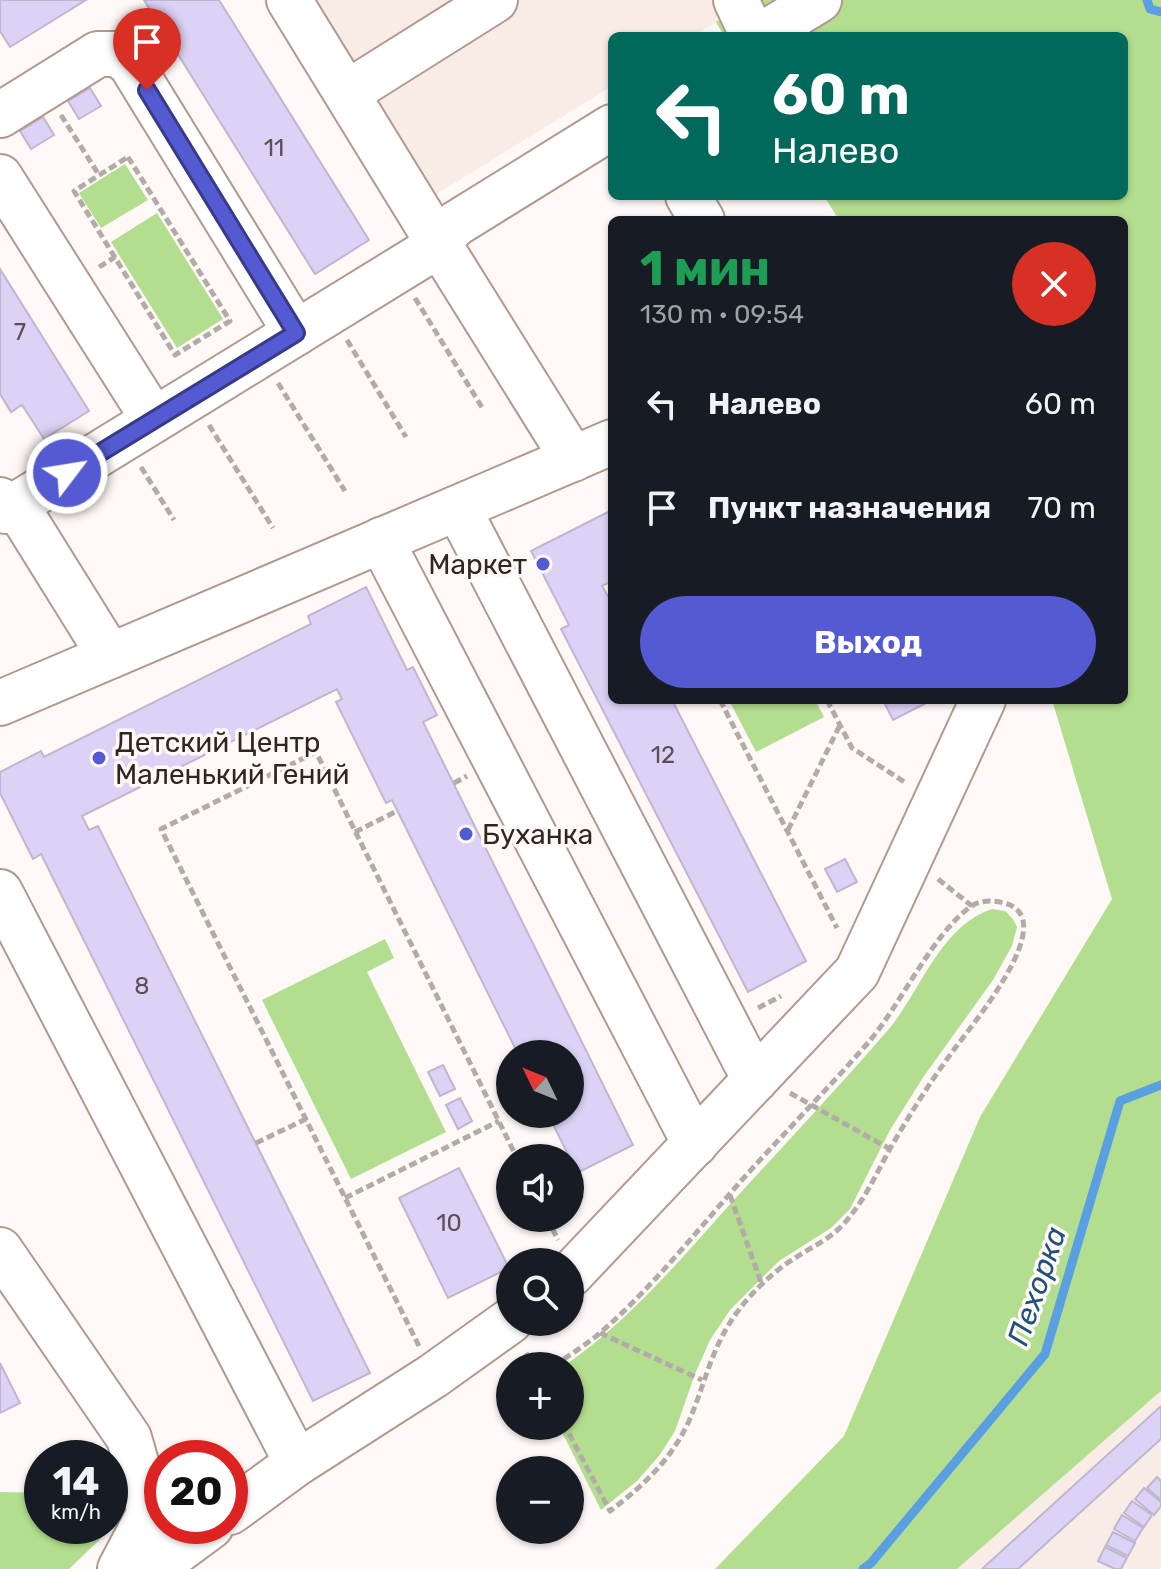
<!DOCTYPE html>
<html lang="ru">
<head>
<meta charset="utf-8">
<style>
  :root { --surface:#171b24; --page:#20242c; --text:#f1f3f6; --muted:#9ea1a6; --accent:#545ad1 }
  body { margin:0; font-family:Rubik,sans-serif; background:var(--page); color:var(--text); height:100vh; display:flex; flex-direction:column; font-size:30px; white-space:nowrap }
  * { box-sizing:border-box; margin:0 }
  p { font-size:26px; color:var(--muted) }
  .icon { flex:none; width:44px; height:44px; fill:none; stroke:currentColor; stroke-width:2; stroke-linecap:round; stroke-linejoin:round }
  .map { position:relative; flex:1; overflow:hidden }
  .side { position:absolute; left:608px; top:216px; width:520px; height:488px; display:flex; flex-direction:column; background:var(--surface); border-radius:12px; box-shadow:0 2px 6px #0004 }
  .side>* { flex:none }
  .guide { position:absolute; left:608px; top:32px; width:520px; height:168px; border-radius:12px; box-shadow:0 2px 6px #0004; background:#00695c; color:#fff; overflow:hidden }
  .needle { width:52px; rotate:313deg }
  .fabs { position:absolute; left:496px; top:1040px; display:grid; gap:16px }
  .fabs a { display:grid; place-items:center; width:88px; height:88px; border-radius:50%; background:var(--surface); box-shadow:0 2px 6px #0004; font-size:40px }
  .speed { position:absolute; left:24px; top:1440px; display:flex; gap:16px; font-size:40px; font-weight:700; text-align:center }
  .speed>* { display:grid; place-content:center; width:104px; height:104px; border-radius:50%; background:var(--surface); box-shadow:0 2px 6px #0004; line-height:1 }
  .speed small { font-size:20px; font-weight:400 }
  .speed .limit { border:12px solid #d22; background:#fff; color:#111 }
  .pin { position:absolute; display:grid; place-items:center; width:68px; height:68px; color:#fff; margin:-82px -34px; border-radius:50% 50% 50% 0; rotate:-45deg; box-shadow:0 0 8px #0007 }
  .pin .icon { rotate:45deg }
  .me { position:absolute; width:88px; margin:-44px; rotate:59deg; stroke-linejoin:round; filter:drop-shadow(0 0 6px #0008) }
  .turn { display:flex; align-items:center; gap:28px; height:168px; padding:0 32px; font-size:36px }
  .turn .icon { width:104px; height:104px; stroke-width:2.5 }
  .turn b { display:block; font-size:56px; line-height:68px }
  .round { display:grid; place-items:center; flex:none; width:84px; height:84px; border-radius:42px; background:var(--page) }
  .overview { display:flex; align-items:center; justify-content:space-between; height:136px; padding:0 32px }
  h1 { font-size:48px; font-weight:700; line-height:60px; color:#1e9e55 }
  .cta { display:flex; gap:16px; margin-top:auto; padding:16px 32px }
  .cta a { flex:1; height:92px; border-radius:48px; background:var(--accent); color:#fff; font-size:32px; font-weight:700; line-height:92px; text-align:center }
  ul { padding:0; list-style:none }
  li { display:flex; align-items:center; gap:24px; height:104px; padding:0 32px }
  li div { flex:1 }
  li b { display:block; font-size:30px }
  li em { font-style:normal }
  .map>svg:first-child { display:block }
  .built { fill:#f9ebe5 }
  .green { fill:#b3de8f }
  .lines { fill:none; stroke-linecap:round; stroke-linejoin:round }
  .stream { stroke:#5a9fe2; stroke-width:9 }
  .building { fill:#dcd2f5; stroke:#beb7cf; stroke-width:2 }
  .minor-casing { stroke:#b2988d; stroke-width:48 }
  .path { stroke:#b3aba8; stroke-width:5; stroke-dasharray:8 4; stroke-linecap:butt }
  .minor { stroke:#fff; stroke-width:44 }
  .route-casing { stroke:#373a88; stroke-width:20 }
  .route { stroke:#545ad1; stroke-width:14 }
  .poi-dot { fill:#545ad1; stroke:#fef8f6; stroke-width:3 }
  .labels { text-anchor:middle; stroke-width:7; stroke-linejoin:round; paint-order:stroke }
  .number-label { font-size:24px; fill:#5b5056 }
  .poi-label { font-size:28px; fill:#302521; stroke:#fef8f6; text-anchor:start }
  .water-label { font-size:30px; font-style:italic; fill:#20507d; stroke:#fef8f6 }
</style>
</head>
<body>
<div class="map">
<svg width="1161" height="1569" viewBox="0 0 1161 1569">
  <rect width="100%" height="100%" fill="#fef8f6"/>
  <g class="built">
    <polygon points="305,0 754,0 693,36 612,36 612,86 430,198"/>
    <polygon points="1161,1391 1161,1569 957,1569"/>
  </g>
  <g class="green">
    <polygon points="754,0 1161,0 1161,1391 957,1569 715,1569 844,1436 980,1117 1112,899 1052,700 1124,700 1124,220 839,220 824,196 1124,196 1124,36 724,36 716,22"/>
    <polygon points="125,164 148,200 101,228 79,193"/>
    <polygon points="157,213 223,319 177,348 111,242"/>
    <polygon points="729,700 815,700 824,717 756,752"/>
    <path d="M992,909L1005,911L1013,919L1017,927L1012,946L993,980L924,1076L890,1130L850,1209L831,1228L779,1261L730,1310L710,1340L695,1374L675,1431L659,1456L637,1481L601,1510L559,1426H570V1366H564C629,1321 680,1260 733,1201C785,1144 838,1088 888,1030C921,991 940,926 992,909Z"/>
    <polygon points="385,939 394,958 367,972 446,1132 351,1179 262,1000"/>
    <polygon points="0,1492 42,1493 42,1526 110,1526 110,1494 135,1494 117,1523 69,1569 0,1569"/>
  </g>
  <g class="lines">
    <g class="stream">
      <polyline points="1147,0 1150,9 1161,12"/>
      <polyline points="863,1569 871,1563 1045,1354 1120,1101 1161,1085"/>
    </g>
  </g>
  <g class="building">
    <polygon points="0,0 86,0 10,47 0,31"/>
    <polygon points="144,0 219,0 369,240 315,274"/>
    <polygon points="90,88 101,106 79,119 68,101"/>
    <polygon points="43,117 54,135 31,149 20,131"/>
    <polygon points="0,269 89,411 44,439 22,405 11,412 0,394"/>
    <polygon points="612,510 612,581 602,586 612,603 612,700 672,700 806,961 748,992 561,629 569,625 531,551"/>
    <polygon points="366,587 407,670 413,667 437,715 423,722 633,1145 577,1173 548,1114 570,1114 570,1054 518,1054 392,800 386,803 336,702 342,699 337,689 82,816 89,830 98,826 370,1373 313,1401 41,854 33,859 0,793 0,772 41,751 44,757 311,624 308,616"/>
    <polygon points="883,700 932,700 893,720"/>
    <polygon points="845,859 857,882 837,892 825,869"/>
    <polygon points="443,1065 455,1089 440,1096 428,1072"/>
    <polygon points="460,1098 472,1121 458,1129 446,1105"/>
    <polygon points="459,1168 509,1268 448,1298 399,1198"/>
    <polygon points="0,1363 20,1403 0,1413"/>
    <polygon points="1161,1406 1161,1439 1018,1569 982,1569"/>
    <polygon points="1157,1477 1161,1481 1161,1500 1147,1488"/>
    <polygon points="1144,1488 1161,1502 1161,1506 1154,1515 1135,1499"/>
    <polygon points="1132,1501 1152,1515 1144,1527 1124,1513"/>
    <polygon points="1122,1515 1143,1528 1135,1541 1114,1529"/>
    <polygon points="1113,1532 1135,1543 1128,1556 1106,1545"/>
    <polygon points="1105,1547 1127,1558 1121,1569 1115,1569 1098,1561"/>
  </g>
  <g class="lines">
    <g class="minor-casing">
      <g id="minor">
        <polyline points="736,0 753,36"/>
        <polyline points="760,36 819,0"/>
        <polyline points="347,93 495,0"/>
        <polyline points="0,115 98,54 117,54 130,63 296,333"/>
        <polyline points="0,177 154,420"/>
        <polyline points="688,196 702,220"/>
        <polyline points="573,459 437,241 457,223 612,127"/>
        <polyline points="0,500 6,511 421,256 437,241 289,0"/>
        <polyline points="16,505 110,656"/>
        <polyline points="458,508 755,1080"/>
        <polyline points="381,540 695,1144"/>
        <polyline points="0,703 612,442"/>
        <polyline points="0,892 297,1463"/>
        <polyline points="0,1250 129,1438 150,1512 120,1569"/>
        <polyline points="570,1275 857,972 983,700"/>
        <polyline points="230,1512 297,1463 433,1376 510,1321"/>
        <polyline points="153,1569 211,1526"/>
      </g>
    </g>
    <g class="path">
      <polyline points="61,115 99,175"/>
      <polygon points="128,157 230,321 175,355 74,191"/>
      <polyline points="99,267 115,257"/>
      <polyline points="415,298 483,409"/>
      <polyline points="347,340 406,437"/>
      <polyline points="278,383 345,491"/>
      <polyline points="209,425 273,528"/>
      <polyline points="141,467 174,520"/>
      <polyline points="720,700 837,928"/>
      <polyline points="827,700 852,748 906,783"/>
      <polyline points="454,783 467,776"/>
      <polyline points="788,830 840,725"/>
      <polyline points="355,832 397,811"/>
      <polyline points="938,879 972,906"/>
      <polyline points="758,1008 781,996"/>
      <polyline points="790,1093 890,1149"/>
      <polyline points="256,1143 306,1119"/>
      <polyline points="730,1195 762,1285"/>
      <polyline points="345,1198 499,1121"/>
      <polyline points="547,1218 558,1240"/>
      <polyline points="600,1333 702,1380"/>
      <polyline points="419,1346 161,829 316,752 517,1158"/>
      <polyline points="526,1353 533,1366"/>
      <path d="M554,1366C569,1355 586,1345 600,1333C652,1288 696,1232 741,1181C782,1135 826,1091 867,1044C901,1005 931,936 970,907C980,900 992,900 1004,903C1064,918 969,1028 953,1051C930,1082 910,1114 891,1147C877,1172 866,1198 847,1220C834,1237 813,1246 795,1258C774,1271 753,1291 738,1311C711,1347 706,1382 689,1421C671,1460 643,1486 610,1511L565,1426"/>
    </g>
    <use href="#minor" class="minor"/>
  </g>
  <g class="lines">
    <g class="route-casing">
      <polyline id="route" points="67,473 296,333 147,90"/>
    </g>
    <use href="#route" class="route"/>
  </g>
  <g class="poi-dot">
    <circle cx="543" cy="564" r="8"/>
    <circle cx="99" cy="758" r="8"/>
    <circle cx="466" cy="834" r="8"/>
  </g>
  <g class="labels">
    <g class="number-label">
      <text x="274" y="156">11</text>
      <text x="20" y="340">7</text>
      <text x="663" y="763">12</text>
      <text x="142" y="994">8</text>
      <text x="449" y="1231">10</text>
    </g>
    <g class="poi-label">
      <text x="527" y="574" text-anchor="end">Маркет</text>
      <text x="115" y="752">Детский Центр<tspan x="115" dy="32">Маленький Гений</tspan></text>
      <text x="482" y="844">Буханка</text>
    </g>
    <g class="water-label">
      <text transform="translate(1037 1286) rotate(-71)" y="10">Пехорка</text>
    </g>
  </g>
</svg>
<div class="fabs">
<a><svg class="needle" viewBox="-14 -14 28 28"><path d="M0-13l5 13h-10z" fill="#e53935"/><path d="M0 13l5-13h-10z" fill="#9ea1a6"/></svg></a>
<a><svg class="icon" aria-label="sound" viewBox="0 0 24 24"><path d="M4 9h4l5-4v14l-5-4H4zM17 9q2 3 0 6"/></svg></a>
<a><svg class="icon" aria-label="search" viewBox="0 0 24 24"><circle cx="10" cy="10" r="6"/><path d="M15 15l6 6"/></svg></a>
<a>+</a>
<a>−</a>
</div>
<div class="speed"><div>14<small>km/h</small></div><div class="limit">20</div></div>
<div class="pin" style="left:147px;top:90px;background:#d93025"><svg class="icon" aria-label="arrive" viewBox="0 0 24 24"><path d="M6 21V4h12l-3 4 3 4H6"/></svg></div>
<svg class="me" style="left:67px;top:473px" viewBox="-20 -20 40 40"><circle r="17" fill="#545ad1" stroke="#fff" stroke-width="3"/><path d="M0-11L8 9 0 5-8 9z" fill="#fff"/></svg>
<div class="guide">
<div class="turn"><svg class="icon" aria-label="left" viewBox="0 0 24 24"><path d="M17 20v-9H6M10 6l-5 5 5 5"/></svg><div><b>60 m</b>Налево</div></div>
</div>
<section class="side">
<div class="overview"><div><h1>1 мин</h1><p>130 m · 09:54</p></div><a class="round" style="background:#d93025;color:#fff"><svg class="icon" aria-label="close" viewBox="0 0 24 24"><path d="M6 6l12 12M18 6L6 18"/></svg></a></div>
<ul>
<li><svg class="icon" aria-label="left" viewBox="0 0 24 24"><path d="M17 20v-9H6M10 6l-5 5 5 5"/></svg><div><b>Налево</b></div><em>60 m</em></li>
<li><svg class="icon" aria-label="arrive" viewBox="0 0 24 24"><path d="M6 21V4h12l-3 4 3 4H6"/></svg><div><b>Пункт назначения</b></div><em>70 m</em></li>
</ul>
<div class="cta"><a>Выход</a></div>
</section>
</div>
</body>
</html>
